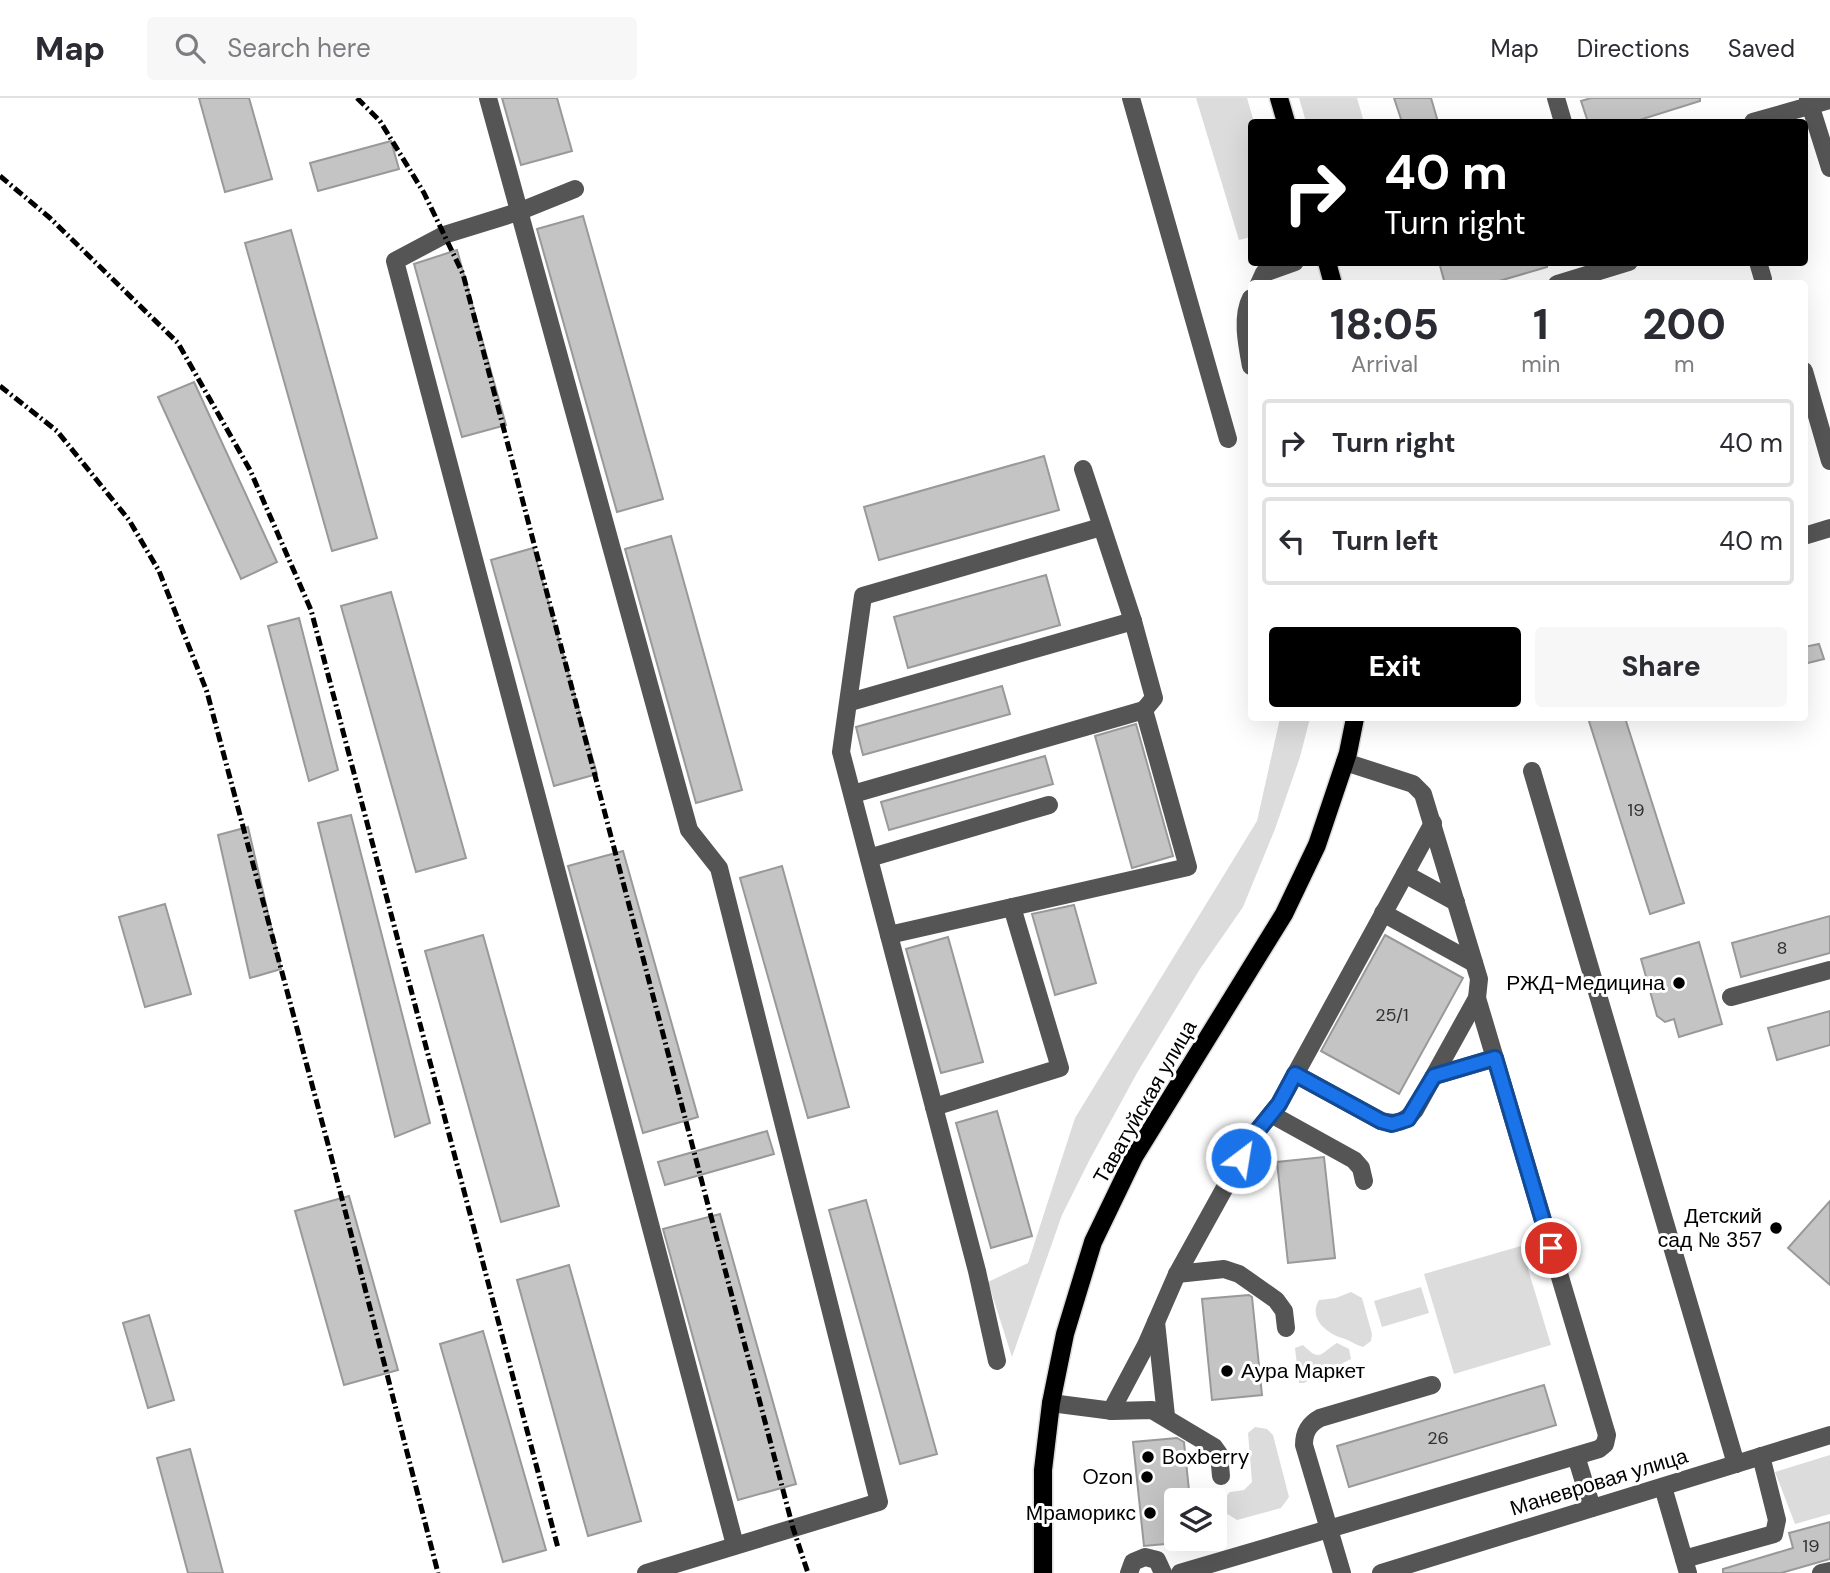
<!DOCTYPE html>
<html lang="en">
<head>
<meta charset="utf-8">
<style>
  :root { --surface:#fff; --page:#f7f7f7; --text:#2b2b33; --muted:#7c7c81; --line:#e1e1e2; --accent:#000 }
  body { margin:0; font-family:"DM Sans",sans-serif; background:var(--page); color:var(--text); height:100vh; display:flex; flex-direction:column; font-size:26px; white-space:nowrap }
  * { box-sizing:border-box; margin:0 }
  p { font-size:23px; color:var(--muted) }
  .icon { flex:none; width:38px; height:38px; fill:none; stroke:currentColor; stroke-width:2; stroke-linecap:round; stroke-linejoin:round }
  .map { position:relative; flex:1; overflow:hidden }
  .drawer { position:absolute; left:1248px; top:182px; width:560px; height:441px; display:flex; flex-direction:column; background:var(--surface); border-radius:7px; box-shadow:0 7px 28px #0002 }
  .drawer>* { flex:none }
  .guide { position:absolute; left:1248px; top:21px; width:560px; height:147px; border-radius:7px; box-shadow:0 7px 28px #0002; background:#000; color:#fff; overflow:hidden }
  .controls { position:absolute; left:1164px; top:1390px; display:grid; gap:14px }
  .controls a { display:grid; place-items:center; width:63px; height:63px; border-radius:7px; background:var(--surface); box-shadow:0 7px 28px #0002; font-size:35px }
  .pin { position:absolute; display:grid; place-items:center; width:60px; height:60px; color:#fff; margin:-30px; border:4px solid #fff; border-radius:50%; box-shadow:0 2px 7px #0007 }
  .me { position:absolute; width:77px; margin:-38px; rotate:31deg; stroke-linejoin:round; filter:drop-shadow(0 0 5px #0008) }
  .turn { display:flex; align-items:center; gap:24px; height:147px; padding:0 21px; font-size:32px }
  .turn .icon { width:91px; height:91px; stroke-width:2.5 }
  .turn b { display:block; font-size:49px; line-height:60px }
  .eta { display:flex; justify-content:space-evenly; align-items:center; height:119px; text-align:center }
  .eta b { font-size:42px; font-weight:800; line-height:49px }
  .cta { display:flex; gap:14px; margin-top:auto; padding:14px 21px }
  .cta a { flex:1; height:80px; border-radius:7px; background:var(--accent); color:#fff; font-size:28px; font-weight:800; line-height:80px; text-align:center }
  .cta a+a { background:var(--page); color:var(--text) }
  ul { padding:0; list-style:none }
  li { display:flex; align-items:center; gap:21px; height:88px; margin:0 14px 10px; padding:0 7px; border:4px solid var(--line); border-radius:7px }
  li div { flex:1 }
  li b { display:block; font-size:26px }
  li em { font-style:normal }
  header { display:flex; align-items:center; gap:42px; box-sizing:border-box; height:98px; padding:0 35px; background:var(--surface); border-bottom:2px solid var(--line) }
  header strong { font-size:33px }
  nav { display:flex; gap:38px; margin-inline-start:auto; font-size:24px }
  .search { width:490px; height:63px; background:var(--page); display:flex; align-items:center; gap:18px; box-sizing:border-box; padding:0 24px; border-radius:7px; color:var(--muted); font-size:26px }
  .map>svg:first-child { display:block }
  .green { fill:#dcdcdc }
  .building { fill:#c4c4c4; stroke:#999; stroke-width:2 }
  .lines { fill:none; stroke-linecap:round; stroke-linejoin:round }
  .major-casing { stroke:#dbdbdb; stroke-width:21 }
  .minor { stroke:#555; stroke-width:18 }
  .major { stroke:#000; stroke-width:18 }
  .rail { stroke:#000; stroke-width:5; stroke-dasharray:10 3.5 2 3.5; stroke-linecap:butt }
  .route-casing { stroke:#114b97; stroke-width:18 }
  .route { stroke:#1a73e8; stroke-width:12 }
  .poi-dot { fill:#000; stroke:#fff; stroke-width:2.5 }
  .labels { text-anchor:middle; stroke-width:6; stroke-linejoin:round; paint-order:stroke }
  .number-label { font-size:18px; fill:#313131 }
  .poi-label { font-size:21px; fill:#000; stroke:#fff; text-anchor:end }
  .street-label { font-size:21px; fill:#000; stroke:#fff }
</style>
</head>
<body>
<header>
<strong>Map</strong>
<div class="search"><svg class="icon" aria-label="search" viewBox="0 0 24 24"><circle cx="10" cy="10" r="6"/><path d="M15 15l6 6"/></svg>Search here</div>
<nav><a>Map</a><a>Directions</a><a>Saved</a></nav>
</header>
<div class="map">
<svg width="1830" height="1475" viewBox="0 0 1830 1475">
  <rect width="100%" height="100%" fill="#fff"/>
  <g class="green">
    <polygon points="1196,0 1247,0 1254,24 1251,24 1251,139 1239,142"/>
    <polygon points="1299,0 1357,0 1364,24 1306,24"/>
    <polygon points="1280,620 1310,620 1300,659 1275,731 1243,809 1200,871 1137,975 1090,1061 1062,1117 1012,1259 988,1184 1028,1165 1075,1020 1257,723"/>
    <polygon points="1521,1148 1551,1247 1454,1276 1424,1176"/>
    <polygon points="1421,1189 1429,1215 1382,1229 1374,1203"/>
    <path d="M1351,1194L1362,1200L1372,1236L1371,1243L1363,1249C1355,1247 1350,1242 1342,1240C1326,1235 1308,1220 1319,1202L1336,1200Z"/>
    <path d="M1337,1245L1349,1251L1351,1261L1304,1285H1299L1295,1250L1303,1247C1321,1265 1320,1255 1337,1245Z"/>
    <polygon points="1255,1329 1267,1331 1273,1337 1289,1399 1281,1410 1237,1422 1226,1415 1224,1400 1230,1394 1244,1392 1252,1384 1248,1335"/>
    <polygon points="1830,1357 1830,1416 1795,1426 1775,1374"/>
  </g>
  <g class="building">
    <polygon points="199,0 249,0 272,81 225,94"/>
    <polygon points="502,0 557,0 572,53 521,67"/>
    <polygon points="1394,0 1431,0 1438,24 1402,24"/>
    <polygon points="1591,0 1700,0 1700,3 1633,24 1588,24 1581,3"/>
    <polygon points="391,43 399,71 318,93 310,65"/>
    <polygon points="583,118 663,401 617,414 537,131"/>
    <polygon points="291,132 377,440 332,453 245,145"/>
    <polygon points="457,152 506,327 462,339 414,166"/>
    <polygon points="1439,164 1547,164 1547,169 1489,186 1445,186"/>
    <polygon points="194,284 277,464 241,481 158,299"/>
    <polygon points="1044,358 1059,412 879,462 864,409"/>
    <polygon points="671,438 742,692 696,705 625,451"/>
    <polygon points="533,450 597,676 554,688 491,462"/>
    <polygon points="1046,477 1060,527 908,570 894,519"/>
    <polygon points="391,494 466,760 416,774 341,508"/>
    <polygon points="299,520 338,672 309,683 268,528"/>
    <polygon points="1819,546 1824,561 1804,566 1804,549"/>
    <polygon points="1002,588 1010,616 863,657 856,629"/>
    <polygon points="1588,620 1625,620 1684,805 1650,816"/>
    <polygon points="1136,626 1173,758 1132,770 1095,638"/>
    <polygon points="1045,658 1053,686 889,732 881,704"/>
    <polygon points="351,717 430,1025 395,1039 318,725"/>
    <polygon points="248,729 281,871 250,880 218,737"/>
    <polygon points="623,753 698,1019 643,1035 568,768"/>
    <polygon points="782,768 849,1009 808,1020 740,780"/>
    <polygon points="165,806 191,896 145,909 119,819"/>
    <polygon points="1074,807 1096,885 1055,897 1032,816"/>
    <polygon points="1830,818 1830,855 1741,879 1732,845"/>
    <polygon points="483,837 559,1108 501,1124 425,853"/>
    <polygon points="1385,837 1463,880 1399,996 1321,953"/>
    <polygon points="948,839 983,964 941,975 906,851"/>
    <polygon points="1699,844 1722,926 1679,939 1674,921 1665,924 1657,918 1641,861"/>
    <polygon points="1830,913 1830,947 1777,962 1768,930"/>
    <polygon points="997,1013 1032,1138 991,1150 956,1025"/>
    <polygon points="767,1033 774,1056 665,1087 658,1064"/>
    <polygon points="1324,1059 1335,1160 1288,1165 1277,1064"/>
    <polygon points="349,1098 398,1272 344,1287 295,1113"/>
    <polygon points="866,1102 937,1356 900,1366 829,1112"/>
    <polygon points="1830,1103 1830,1187 1788,1150"/>
    <polygon points="720,1116 796,1386 738,1402 663,1131"/>
    <polygon points="569,1167 641,1423 588,1438 517,1182"/>
    <polygon points="1249,1197 1252,1199 1262,1297 1212,1302 1202,1201"/>
    <polygon points="149,1217 174,1302 148,1310 123,1225"/>
    <polygon points="483,1233 546,1452 503,1464 440,1246"/>
    <polygon points="1544,1287 1556,1327 1349,1389 1337,1348"/>
    <polygon points="1177,1340 1184,1344 1190,1402 1176,1402 1176,1445 1144,1448 1133,1344"/>
    <polygon points="190,1351 223,1475 188,1475 157,1360"/>
    <polygon points="1830,1424 1830,1461 1781,1475 1723,1475 1723,1471 1793,1450 1789,1435"/>
  </g>
  <g class="lines">
    <g class="major-casing">
      <g id="major">
        <polyline points="1279,0 1286,24"/>
        <polyline points="1327,164 1333,186"/>
        <polyline points="1043,1475 1043,1372 1051,1305 1065,1236 1093,1144 1134,1059 1284,816 1317,747 1348,655 1355,620"/>
      </g>
    </g>
    <g class="minor">
      <polyline points="488,0 689,732 719,770 879,1404 646,1475"/>
      <polyline points="1131,0 1228,341"/>
      <polyline points="1556,0 1563,24"/>
      <polyline points="1808,0 1830,70"/>
      <polyline points="1753,24 1830,2"/>
      <polyline points="575,91 518,114 444,137 395,163 735,1447"/>
      <polyline points="1758,164 1763,181"/>
      <polyline points="1259,186 1264,175 1295,164"/>
      <polyline points="1557,186 1629,164"/>
      <path d="M1251,200C1241,219 1247,247 1251,268"/>
      <polyline points="1804,273 1830,363"/>
      <polyline points="1804,438 1830,430"/>
      <polyline points="850,604 1133,523"/>
      <polyline points="1532,673 1736,1366"/>
      <polyline points="853,696 1144,612"/>
      <polyline points="869,760 1049,707"/>
      <polyline points="1405,776 1456,804"/>
      <polyline points="1383,815 1474,865"/>
      <polyline points="889,837 1188,769 1144,612 1154,600 1133,523 1083,371"/>
      <polyline points="1731,899 1830,872"/>
      <path d="M1295,976L1381,1023C1397,1027 1405,1024 1415,1012L1477,900L1479,881L1423,696L1413,686L1345,664"/>
      <polyline points="1434,978 1495,960"/>
      <polyline points="934,1009 1060,970 1012,809"/>
      <polyline points="1271,1016 1354,1062 1361,1070 1364,1083"/>
      <polyline points="1177,1176 1224,1171 1239,1176 1276,1202 1284,1213 1286,1230"/>
      <polyline points="1156,1224 1166,1318"/>
      <polyline points="997,1263 977,1173 841,654 863,498 1101,429"/>
      <polyline points="1051,1305 1113,1313 1152,1312 1214,1349 1219,1356 1221,1378"/>
      <polyline points="1111,1313 1146,1247 1177,1176 1254,1037 1279,1006 1433,725"/>
      <polyline points="1576,1358 1592,1410"/>
      <polyline points="1663,1389 1688,1475"/>
      <polyline points="1684,1461 1774,1436 1777,1422 1761,1358"/>
      <polyline points="1129,1475 1133,1464 1145,1459 1157,1462 1163,1475"/>
      <polyline points="1180,1475 1599,1351 1605,1346 1607,1337 1477,900"/>
      <path d="M1342,1475L1304,1347C1304,1334 1309,1326 1320,1320L1432,1287"/>
      <polyline points="1381,1475 1830,1337"/>
      <polyline points="1821,1475 1830,1473"/>
    </g>
    <use href="#major" class="major"/>
    <g class="rail">
      <polyline points="357,0 380,23 424,95 463,176 793,1430 808,1475"/>
      <polyline points="0,78 50,120 178,245 250,372 311,512 558,1450"/>
      <polyline points="0,288 57,333 129,422 159,473 207,594 329,1050 438,1475"/>
    </g>
  </g>
  <g class="lines">
    <g class="route-casing">
      <polyline id="route" points="1241,1060 1254,1037 1279,1006 1295,976 1381,1023 1392,1026 1408,1021 1434,978 1495,960 1551,1150"/>
    </g>
    <use href="#route" class="route"/>
  </g>
  <g class="poi-dot">
    <circle cx="1679" cy="885" r="7"/>
    <circle cx="1776" cy="1130" r="7"/>
    <circle cx="1227" cy="1273" r="7"/>
    <circle cx="1148" cy="1359" r="7"/>
    <circle cx="1147" cy="1379" r="7"/>
    <circle cx="1150" cy="1415" r="7"/>
  </g>
  <g class="labels">
    <g class="number-label">
      <text x="1636" y="718">19</text>
      <text x="1782" y="856">8</text>
      <text x="1392" y="923">25/1</text>
      <text x="1438" y="1346">26</text>
      <text x="1811" y="1454">19</text>
    </g>
    <g class="poi-label">
      <text x="1665" y="892">РЖД-Медицина</text>
      <text x="1762" y="1125">Детский<tspan x="1762" dy="24">сад № 357</tspan></text>
      <text x="1241" y="1280" text-anchor="start">Аура Маркет</text>
      <text x="1162" y="1366" text-anchor="start">Boxberry</text>
      <text x="1133" y="1386">Ozon</text>
      <text x="1136" y="1422">Мраморикс</text>
    </g>
    <g class="street-label">
      <text transform="translate(1145 1004) rotate(-60)" y="7">Таватуйская улица</text>
      <text transform="translate(1599 1384) rotate(-17)" y="7">Маневровая улица</text>
    </g>
  </g>
</svg>
<div class="controls">
<a><svg class="icon" aria-label="layers" viewBox="0 0 24 24"><path d="M12 4l9 5-9 5-9-5zM3 14l9 5 9-5"/></svg></a>
</div>
<div class="pin" style="left:1551px;top:1150px;background:#d93025"><svg class="icon" aria-label="arrive" viewBox="0 0 24 24"><path d="M6 21V4h12l-3 4 3 4H6"/></svg></div>
<svg class="me" style="left:1241px;top:1060px" viewBox="-20 -20 40 40"><circle r="17" fill="#1a73e8" stroke="#fff" stroke-width="3"/><path d="M0-11L8 9 0 5-8 9z" fill="#fff"/></svg>
<div class="guide">
<div class="turn"><svg class="icon" aria-label="right" viewBox="0 0 24 24"><path d="M7 20v-9h11M14 6l5 5-5 5"/></svg><div><b>40 m</b>Turn right</div></div>
</div>
<section class="drawer">
<div class="eta">
<div><b>18:05</b><p>Arrival</p></div>
<div><b>1</b><p>min</p></div>
<div><b>200</b><p>m</p></div>
</div>
<ul>
<li><svg class="icon" aria-label="right" viewBox="0 0 24 24"><path d="M7 20v-9h11M14 6l5 5-5 5"/></svg><div><b>Turn right</b></div><em>40 m</em></li>
<li><svg class="icon" aria-label="left" viewBox="0 0 24 24"><path d="M17 20v-9H6M10 6l-5 5 5 5"/></svg><div><b>Turn left</b></div><em>40 m</em></li>
</ul>
<div class="cta"><a>Exit</a><a>Share</a></div>
</section>
</div>
</body>
</html>
